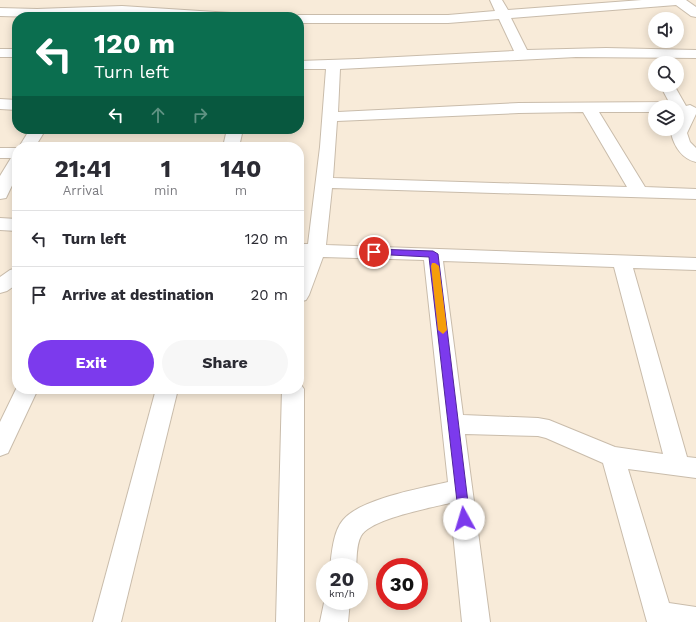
<!DOCTYPE html>
<html lang="en">
<head>
<meta charset="utf-8">
<style>
  :root { --surface:#fff; --page:#f7f7f7; --text:#2b2b33; --muted:#7c7c81; --line:#e1e1e2; --accent:#7c3aed }
  body { margin:0; font-family:"Work Sans",sans-serif; background:var(--page); color:var(--text); height:100vh; display:flex; flex-direction:column; font-size:15px; white-space:nowrap }
  * { box-sizing:border-box; margin:0 }
  p { font-size:13px; color:var(--muted) }
  .icon { flex:none; width:22px; height:22px; fill:none; stroke:currentColor; stroke-width:2; stroke-linecap:round; stroke-linejoin:round }
  .map { position:relative; flex:1; overflow:hidden }
  .details { position:absolute; left:12px; top:142px; width:292px; height:252px; display:flex; flex-direction:column; background:var(--surface); border-radius:16px; box-shadow:0 2px 10px #0003 }
  .details>* { flex:none }
  .banner { position:absolute; left:12px; top:12px; width:292px; height:122px; border-radius:16px; box-shadow:0 2px 10px #0003; background:#0b6e4f; color:#fff; overflow:hidden }
  .buttons { position:absolute; left:648px; top:12px; display:grid; gap:8px }
  .buttons a { display:grid; place-items:center; width:36px; height:36px; border-radius:50%; background:var(--surface); box-shadow:0 2px 10px #0003; font-size:20px }
  .speed { position:absolute; left:316px; top:558px; display:flex; gap:8px; font-size:20px; font-weight:700; text-align:center }
  .speed>* { display:grid; place-content:center; width:52px; height:52px; border-radius:50%; background:var(--surface); box-shadow:0 2px 10px #0003; line-height:1 }
  .speed small { font-size:10px; font-weight:400 }
  .speed .limit { border:6px solid #d22; background:#fff; color:#111 }
  .pin { position:absolute; display:grid; place-items:center; width:34px; height:34px; color:#fff; margin:-17px; border:2px solid #fff; border-radius:50%; box-shadow:0 1px 4px #0007 }
  .me { position:absolute; width:44px; margin:-22px; rotate:354deg; stroke-linejoin:round; filter:drop-shadow(0 0 3px #0008) }
  .turn { display:flex; align-items:center; gap:14px; height:84px; padding:0 16px; font-size:18px }
  .turn .icon { width:52px; height:52px; stroke-width:2.5 }
  .turn b { display:block; font-size:28px; line-height:34px }
  .lanes { display:flex; align-items:center; height:38px; padding:0 16px; background:#0003; justify-content:center; gap:20px; direction:ltr }
  .lanes .off { opacity:.35 }
  .eta { display:flex; justify-content:space-evenly; align-items:center; height:68px; text-align:center }
  .eta b { font-size:24px; font-weight:700; line-height:28px }
  .action { display:flex; gap:8px; margin-top:auto; padding:8px 16px }
  .action a { flex:1; height:46px; border-radius:24px; background:var(--accent); color:#fff; font-size:16px; font-weight:700; line-height:46px; text-align:center }
  .action a+a { background:var(--page); color:var(--text) }
  ul { padding:0; list-style:none }
  li { display:flex; align-items:center; gap:12px; height:56px; padding:0 16px; border-top:1px solid var(--line) }
  li div { flex:1 }
  li b { display:block; font-size:15px }
  li em { font-style:normal }
  .map>svg:first-child { display:block }
  .lines { fill:none; stroke-linecap:round; stroke-linejoin:round }
  .minor-casing { stroke:#c9bcab; stroke-width:2 }
  .minor { fill:#fff; fill-rule:evenodd }
  .route { fill:#7c3aed; stroke:#51269a }
  .slow { fill:#f59e0b }
</style>
</head>
<body>
<div class="map">
<svg width="696" height="622" viewBox="0 0 696 622">
  <rect width="100%" height="100%" fill="#f8ebd9"/>
  <g class="lines">
    <g class="minor-casing">
      <g id="minor">
        <path d="M490,0H502L508,10L642,0H686L696,7V17L691,16L676,5L511,18L527,50L606,48L696,50V58L576,57L340,69L338,112L519,103L669,102L660,85H674L686,106L690,105L696,108V114L687,133L690,142L696,148V162C682,159 674,146 671,133L673,129H677V121L681,112H677V107H655V112H599L645,187L696,189V199L332,188L326,245L696,258V270L633,268L687,457L696,458V478L628,469L669,603L696,607V622H647L603,463L546,438L538,436L465,434L490,622H462L450,503C430,508 370,519 361,536C356,545 357,558 356,567H330C332,552 333,532 343,520C360,499 422,488 448,482L424,260L323,257L309,295L306,300L299,302V270L304,257L299,256V244H308L320,147L326,69H299V61L358,59L514,51L499,19L448,23H299V17H294L299,15H448L495,11ZM583,112L627,187L333,178L337,121L519,113ZM443,261L614,267L663,454L615,447L549,420L538,418L463,415Z"/>
        <polygon points="122,6 231,13 236,14 238,17 170,17 122,14 37,17 0,16 0,8 37,9"/>
        <rect x="0" y="49" width="17" height="8"/>
        <polygon points="0,99 17,100 17,110 0,109"/>
        <polygon points="30,129 46,129 35,147 19,147"/>
        <polygon points="227,129 243,129 239,147 223,147"/>
        <polygon points="0,148 17,148 17,175 6,198 0,199 0,176 11,158 0,158"/>
        <polygon points="0,218 17,219 17,231 0,230"/>
        <polygon points="17,268 17,284 7,291 0,293 0,277 10,270"/>
        <polygon points="299,382 304,389 304,622 276,622 282,389 299,389"/>
        <polygon points="17,387 17,389 38,389 8,453 0,456 0,422"/>
        <polygon points="156,389 178,389 121,622 93,622"/>
        <polygon points="325,598 325,601 350,601 348,622 320,622"/>
      </g>
    </g>
    <use href="#minor" class="minor"/>
  </g>
  <polygon class="route" points="374,249 433,251 438,254 470,519 468,523 464,524 460,523 459,519 429,257 372,254 370,252"/>
  <polygon class="slow" points="432,263 435,263 439,266 447,330 443,334 438,330 431,266"/>
</svg>
<div class="buttons">
<a><svg class="icon" aria-label="sound" viewBox="0 0 24 24"><path d="M4 9h4l5-4v14l-5-4H4zM17 9q2 3 0 6"/></svg></a>
<a><svg class="icon" aria-label="search" viewBox="0 0 24 24"><circle cx="10" cy="10" r="6"/><path d="M15 15l6 6"/></svg></a>
<a><svg class="icon" aria-label="layers" viewBox="0 0 24 24"><path d="M12 4l9 5-9 5-9-5zM3 14l9 5 9-5"/></svg></a>
</div>
<div class="speed"><div>20<small>km/h</small></div><div class="limit">30</div></div>
<div class="pin" style="left:374px;top:252px;background:#d93025"><svg class="icon" aria-label="arrive" viewBox="0 0 24 24"><path d="M6 21V4h12l-3 4 3 4H6"/></svg></div>
<svg class="me" style="left:464px;top:519px" viewBox="-20 -20 40 40"><circle r="19" fill="#fff"/><path d="M0-13L10 11 0 6-10 11z" fill="#7c3aed"/></svg>
<div class="banner">
<div class="turn"><svg class="icon" aria-label="left" viewBox="0 0 24 24"><path d="M17 20v-9H6M10 6l-5 5 5 5"/></svg><div><b>120 m</b>Turn left</div></div>
<div class="lanes"><svg class="icon" aria-label="left" viewBox="0 0 24 24"><path d="M17 20v-9H6M10 6l-5 5 5 5"/></svg><svg class="icon off" aria-label="ahead" viewBox="0 0 24 24"><path d="M12 20V5M6 11l6-6 6 6"/></svg><svg class="icon off" aria-label="right" viewBox="0 0 24 24"><path d="M7 20v-9h11M14 6l5 5-5 5"/></svg></div>
</div>
<section class="details">
<div class="eta">
<div><b>21:41</b><p>Arrival</p></div>
<div><b>1</b><p>min</p></div>
<div><b>140</b><p>m</p></div>
</div>
<ul>
<li><svg class="icon" aria-label="left" viewBox="0 0 24 24"><path d="M17 20v-9H6M10 6l-5 5 5 5"/></svg><div><b>Turn left</b></div><em>120 m</em></li>
<li><svg class="icon" aria-label="arrive" viewBox="0 0 24 24"><path d="M6 21V4h12l-3 4 3 4H6"/></svg><div><b>Arrive at destination</b></div><em>20 m</em></li>
</ul>
<div class="action"><a>Exit</a><a>Share</a></div>
</section>
</div>
</body>
</html>
